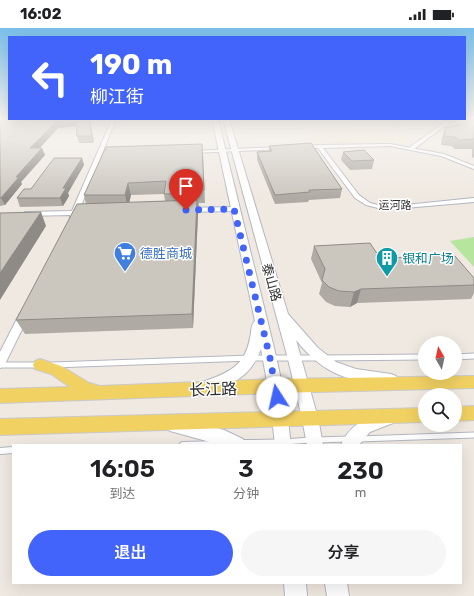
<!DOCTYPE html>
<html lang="zh">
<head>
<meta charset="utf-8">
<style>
  :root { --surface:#fff; --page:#f6f6f6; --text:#202124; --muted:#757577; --accent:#4264fb }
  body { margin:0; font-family:Rubik,"Noto Sans SC",sans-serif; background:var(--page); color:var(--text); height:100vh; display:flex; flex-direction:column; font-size:15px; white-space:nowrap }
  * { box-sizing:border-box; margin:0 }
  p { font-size:13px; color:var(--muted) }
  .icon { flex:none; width:22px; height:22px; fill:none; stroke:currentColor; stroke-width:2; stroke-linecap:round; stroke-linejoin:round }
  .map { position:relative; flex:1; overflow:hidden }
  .drawer { position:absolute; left:12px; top:416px; width:450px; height:140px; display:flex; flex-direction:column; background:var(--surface); border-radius:0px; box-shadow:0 4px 16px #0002 }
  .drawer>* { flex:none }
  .guide { position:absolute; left:8px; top:8px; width:458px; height:84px; border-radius:0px; box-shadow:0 4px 16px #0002; background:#4264fb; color:#fff; overflow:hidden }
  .needle { width:26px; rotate:351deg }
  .buttons { position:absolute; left:418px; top:308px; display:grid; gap:8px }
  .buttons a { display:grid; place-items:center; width:44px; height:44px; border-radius:50%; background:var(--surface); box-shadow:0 4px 16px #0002; font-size:20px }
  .pin { position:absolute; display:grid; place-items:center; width:34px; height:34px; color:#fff; margin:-41px -17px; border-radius:50% 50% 50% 0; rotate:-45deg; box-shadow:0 0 4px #0007 }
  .pin .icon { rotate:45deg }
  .me { position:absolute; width:44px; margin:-22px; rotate:350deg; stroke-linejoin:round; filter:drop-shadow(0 0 3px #0008) }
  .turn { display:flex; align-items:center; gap:14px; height:84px; padding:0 16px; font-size:18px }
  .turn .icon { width:52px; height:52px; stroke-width:2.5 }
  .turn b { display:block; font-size:28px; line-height:34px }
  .eta { display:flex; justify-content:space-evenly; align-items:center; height:68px; text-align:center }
  .eta b { font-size:24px; font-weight:600; line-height:28px }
  .cta { display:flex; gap:8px; margin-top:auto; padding:8px 16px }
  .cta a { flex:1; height:46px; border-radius:24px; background:var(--accent); color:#fff; font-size:16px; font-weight:600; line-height:46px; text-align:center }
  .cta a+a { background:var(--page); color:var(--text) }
  .status { display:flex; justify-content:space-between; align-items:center; height:28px; padding:0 20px; background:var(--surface); direction:ltr }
  .status svg { height:11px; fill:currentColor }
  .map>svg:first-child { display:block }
  .education { fill:#f0e6d1 }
  .green { fill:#b6e59e }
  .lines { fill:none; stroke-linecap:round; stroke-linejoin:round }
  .service-far1-casing { stroke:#b4b7c1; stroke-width:7 }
  .service-casing { stroke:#b4b7c1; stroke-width:8 }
  .minor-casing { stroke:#b4b7c1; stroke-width:2 }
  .tertiary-casing { stroke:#b4b7c1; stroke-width:2 }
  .secondary-casing { stroke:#b4b7c1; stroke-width:2 }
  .primary-casing { stroke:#c9c9c9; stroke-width:2 }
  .service-far1 { stroke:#fff; stroke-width:5 }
  .service { stroke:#fff; stroke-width:6 }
  .minor { fill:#fff; fill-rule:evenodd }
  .tertiary { fill:#fff; fill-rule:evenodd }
  .secondary { fill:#fff; fill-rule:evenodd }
  .primary { fill:#f2d163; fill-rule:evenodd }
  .wall { fill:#afaba4; fill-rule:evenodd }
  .shaded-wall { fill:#8e8b86 }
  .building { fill:#cbc7bf; stroke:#8e8b86 }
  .route { stroke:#4264fb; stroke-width:7; stroke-dasharray:0 12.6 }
  .labels { text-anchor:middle; stroke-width:3; stroke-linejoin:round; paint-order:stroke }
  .far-street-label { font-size:11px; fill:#2e2e2e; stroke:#fff }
  .shop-label { font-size:13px; fill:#366cbe; stroke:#fff; text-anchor:start }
  .culture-label { font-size:13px; fill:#0d838f; stroke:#fff; text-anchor:start }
  .street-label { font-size:13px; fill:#2e2e2e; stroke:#fff }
  .near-street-label { font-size:16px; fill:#2e2e2e; stroke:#fff }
</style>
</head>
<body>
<div class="status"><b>16:02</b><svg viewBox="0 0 49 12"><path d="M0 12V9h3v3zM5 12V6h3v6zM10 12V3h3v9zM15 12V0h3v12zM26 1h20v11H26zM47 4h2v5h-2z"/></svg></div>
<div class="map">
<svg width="474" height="568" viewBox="0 0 474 568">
  <rect width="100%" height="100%" fill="#efe9e1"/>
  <polygon class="education" points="298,91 351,91 355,95 387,94 407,110 402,113 317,116"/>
  <polygon class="green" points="474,209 474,239 450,213"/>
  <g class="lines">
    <g class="service-far1-casing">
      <g id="service-far1">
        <polyline points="455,329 474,328"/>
        <polyline points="325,330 425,329"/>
        <polyline points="0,337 37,337"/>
        <polyline points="52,337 251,330 319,330"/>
        <polyline points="359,411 474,407"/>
        <polyline points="317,412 348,411"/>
        <polyline points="285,414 310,412"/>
        <polyline points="239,415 279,414"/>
      </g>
    </g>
    <g class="service-casing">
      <g id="service">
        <polyline points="239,415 253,415"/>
        <polyline points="183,417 223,416"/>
        <polyline points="0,423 13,422"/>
      </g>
    </g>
    <g class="minor-casing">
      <g id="minor">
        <polygon points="390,116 444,126 474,138 474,141 441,128 390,118 323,120 359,167 370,175 378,177 405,177 474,170 474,174 405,180 378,180 366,177 355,170 318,120 304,120 302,119 304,118 319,117"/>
        <polygon points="279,119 281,120 281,121 193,125 191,124 193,123"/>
      </g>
    </g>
    <g class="tertiary-casing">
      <g id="tertiary">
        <polygon points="112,91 116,91 79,183 83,183 83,187 77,187 76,191 70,191 70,187 25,188 25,184 28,184 72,183"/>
        <polygon points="449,91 454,91 414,121 410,121 410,119"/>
        <polygon points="234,179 238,181 237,183 184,184 180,182 184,180"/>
        <polygon points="25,282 30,285 4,338 0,340 0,324 20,285"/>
      </g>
    </g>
    <g class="secondary-casing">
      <g id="secondary">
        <path d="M212,91H218L275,324L285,370L291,417H275L270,370L261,321C250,349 235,355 208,364L203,362L201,358L203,354C227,345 245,339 250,310C252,304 250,297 255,293Z"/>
        <path d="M223,91H229L288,286L318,320L336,334L356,341L391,346L396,348L398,352L396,356L391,358C347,352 325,348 296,312L318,390L323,417H307L302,390L288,331Z"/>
        <path d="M388,383L393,385L396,390L393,395L370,404L359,417H341C351,394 367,391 388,383Z"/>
        <polygon points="176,391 224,402 243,411 245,417 221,417 170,403 168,398 170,393"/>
        <polygon points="284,555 306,555 307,568 285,568"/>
        <polygon points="325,555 347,555 349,568 327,568"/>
      </g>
    </g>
    <g class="primary-casing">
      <g id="primary">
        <polygon points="40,331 61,338 89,355 100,358 276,351 474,348 474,360 276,365 0,375 0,361 70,359 51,346 35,341 33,337 35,333"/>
        <polygon points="474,378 474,392 455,393 455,379"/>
        <polygon points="425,380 425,394 0,407 0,391"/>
      </g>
    </g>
    <use href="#service-far1" class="service-far1"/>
    <use href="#service" class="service"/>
    <use href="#minor" class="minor"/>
    <use href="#tertiary" class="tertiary"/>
    <use href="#secondary" class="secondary"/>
    <use href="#primary" class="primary"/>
  </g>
  <g class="wall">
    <polygon points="0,90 90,91 94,115 79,115 77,108 76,98 58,100 40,120 45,127 21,154 22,156 5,177 0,178"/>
    <polygon points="469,90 474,90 474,130 472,129 472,121 455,121 451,118 441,117 442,109 445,100 467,95"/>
    <polygon points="269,118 342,161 340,170 309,172 308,174 275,176 257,132 257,124 269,123"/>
    <polygon points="343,124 374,132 372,141 350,142 341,132"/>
    <path d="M203,127L205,175H199V178H198V185L193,300L25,306L16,292L86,176L84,167ZM164,166L165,173L129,175L131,167Z"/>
    <polygon points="82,130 84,137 68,165 69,168 63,178 20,179 17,170 31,161"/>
    <polygon points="314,218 380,230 474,250 474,265 471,271 357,275 350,279 335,278 326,274 319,266 322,255 311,231"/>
  </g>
  <g class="shaded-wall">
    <polygon points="89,91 90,91 94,115 92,108"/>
    <polygon points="76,92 78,98 58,100 33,127 30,120 56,94"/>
    <polygon points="42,120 45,127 21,154 22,156 5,177 1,170 16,149"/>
    <polygon points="82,130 84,137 68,165 69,168 63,178 60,170 63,160"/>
    <polygon points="128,155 131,167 128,180 125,167"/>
    <polygon points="197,172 198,185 193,300 192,286"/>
    <polygon points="41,184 46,198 0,272 0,245"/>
    <polygon points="361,261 357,275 350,279 354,264"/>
  </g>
  <g class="building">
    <polygon points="0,90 9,90 9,91 89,91 92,108 77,108 76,92 56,94 30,120 42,120 16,149 19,149 1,170 0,170"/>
    <polygon points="474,93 474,111 459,112 455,109 445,108 445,100"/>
    <polygon points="311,115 342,161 309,162 310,164 275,167 257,124 272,123 269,118"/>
    <polygon points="202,116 204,162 198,162 198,165 164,166 166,153 128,155 125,167 84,167 106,119"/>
    <polygon points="364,122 374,132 352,133 343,124"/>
    <polygon points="54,130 82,130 63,160 66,160 60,170 17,170 24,161 31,161"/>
    <polygon points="197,172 192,286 16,292 77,176"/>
    <polygon points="41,184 0,245 0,185"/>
    <polygon points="370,215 380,230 455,228 474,250 474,257 361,261 354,264 339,263 329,259 322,252 325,241 314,218"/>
  </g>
  <linearGradient id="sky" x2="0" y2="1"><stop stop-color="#7abfeb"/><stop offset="0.53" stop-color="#f8f5f2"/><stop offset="1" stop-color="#f8f5f2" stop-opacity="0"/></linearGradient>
  <rect width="474" height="170" fill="url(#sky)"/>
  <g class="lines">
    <polyline class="route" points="186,182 234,181 270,330 277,369"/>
  </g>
  <defs>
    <g id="supermarket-pin" transform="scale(1.15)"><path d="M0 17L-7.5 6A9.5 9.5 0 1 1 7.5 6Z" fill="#3f7fe0" stroke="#fff"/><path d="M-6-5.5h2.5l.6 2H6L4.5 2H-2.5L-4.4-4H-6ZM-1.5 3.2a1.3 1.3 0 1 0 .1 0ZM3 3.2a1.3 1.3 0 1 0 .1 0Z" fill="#fff"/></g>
    <g id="building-pin" transform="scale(1.15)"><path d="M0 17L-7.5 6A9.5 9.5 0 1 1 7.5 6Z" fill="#0f9aa8" stroke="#fff"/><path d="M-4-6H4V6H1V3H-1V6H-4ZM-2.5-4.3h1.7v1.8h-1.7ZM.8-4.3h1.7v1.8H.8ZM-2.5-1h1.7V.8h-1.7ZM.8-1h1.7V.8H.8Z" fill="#fff"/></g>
  </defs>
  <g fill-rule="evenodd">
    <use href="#supermarket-pin" x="125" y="225"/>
    <use href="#building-pin" x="387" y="230"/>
  </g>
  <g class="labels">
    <g class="far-street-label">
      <text x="395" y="181">运河路</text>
    </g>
    <g class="shop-label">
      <text x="140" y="230">德胜商城</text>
    </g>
    <g class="culture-label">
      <text x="402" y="235">银和广场</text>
    </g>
    <g class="street-label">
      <text transform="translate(272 254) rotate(74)" y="5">泰山路</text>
    </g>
    <g class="near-street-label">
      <text transform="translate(213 361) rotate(-2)" y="6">长江路</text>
    </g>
  </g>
</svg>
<div class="buttons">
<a><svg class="needle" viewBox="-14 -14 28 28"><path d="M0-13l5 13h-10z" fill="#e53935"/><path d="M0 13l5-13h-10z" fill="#757577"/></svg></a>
<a><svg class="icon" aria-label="search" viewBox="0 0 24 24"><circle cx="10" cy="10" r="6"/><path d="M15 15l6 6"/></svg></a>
</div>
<div class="pin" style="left:186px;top:182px;background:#d93025"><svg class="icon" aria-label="arrive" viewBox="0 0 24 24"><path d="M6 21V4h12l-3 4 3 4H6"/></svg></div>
<svg class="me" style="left:277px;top:369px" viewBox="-20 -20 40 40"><circle r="19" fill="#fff"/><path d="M0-13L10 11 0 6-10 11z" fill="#4264fb"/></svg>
<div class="guide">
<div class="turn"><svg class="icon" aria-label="left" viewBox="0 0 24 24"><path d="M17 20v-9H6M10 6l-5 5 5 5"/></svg><div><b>190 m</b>柳江街</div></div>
</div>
<section class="drawer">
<div class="eta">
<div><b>16:05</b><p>到达</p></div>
<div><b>3</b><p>分钟</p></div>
<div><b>230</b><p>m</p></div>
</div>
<div class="cta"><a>退出</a><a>分享</a></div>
</section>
</div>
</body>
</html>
